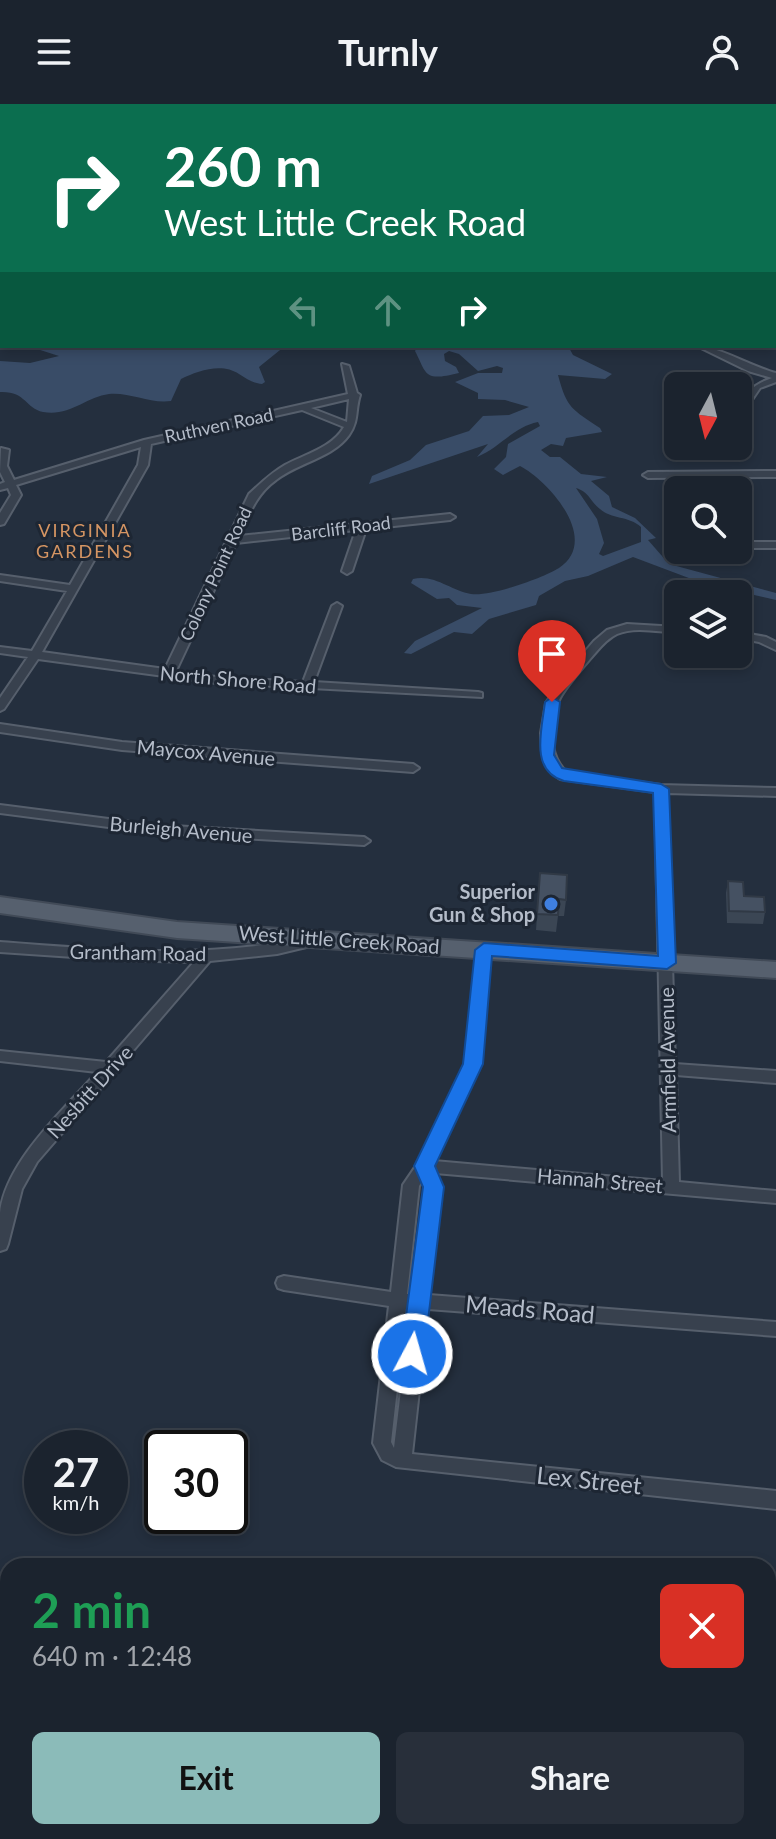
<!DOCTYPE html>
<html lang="en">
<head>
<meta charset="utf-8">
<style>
  :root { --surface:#1b232e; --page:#282f3a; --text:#f1f3f6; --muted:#a0a4aa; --line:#39404a; --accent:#8bbbb9 }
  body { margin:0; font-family:Lato,sans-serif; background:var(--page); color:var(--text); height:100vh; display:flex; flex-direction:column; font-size:30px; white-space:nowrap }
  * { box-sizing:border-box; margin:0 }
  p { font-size:26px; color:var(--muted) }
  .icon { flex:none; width:44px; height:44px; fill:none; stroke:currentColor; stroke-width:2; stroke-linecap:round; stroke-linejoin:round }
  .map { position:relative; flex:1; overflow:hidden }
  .drawer { position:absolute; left:0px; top:1454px; width:776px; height:282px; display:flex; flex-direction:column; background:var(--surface); border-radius:24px 24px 0 0; box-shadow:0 4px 12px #0003,0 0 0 2px var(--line) }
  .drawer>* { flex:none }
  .guide { position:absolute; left:0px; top:0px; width:776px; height:244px; box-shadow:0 4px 12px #0003,0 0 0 2px var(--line); background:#0b6e4f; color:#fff; overflow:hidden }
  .needle { width:52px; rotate:187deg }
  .controls { position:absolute; left:664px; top:268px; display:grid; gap:16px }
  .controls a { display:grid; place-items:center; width:88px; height:88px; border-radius:12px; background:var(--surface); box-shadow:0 4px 12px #0003,0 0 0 2px var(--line); font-size:40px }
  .speed { position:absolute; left:24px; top:1326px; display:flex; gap:16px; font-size:40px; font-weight:700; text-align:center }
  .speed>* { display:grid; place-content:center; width:104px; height:104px; border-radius:50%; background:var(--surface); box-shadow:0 4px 12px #0003,0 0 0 2px var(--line); line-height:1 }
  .speed small { font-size:20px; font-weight:400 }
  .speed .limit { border:4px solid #111; border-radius:12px; background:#fff; color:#111 }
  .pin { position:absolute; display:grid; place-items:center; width:68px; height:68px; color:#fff; margin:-82px -34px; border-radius:50% 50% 50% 0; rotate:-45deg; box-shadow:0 0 8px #0007 }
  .pin .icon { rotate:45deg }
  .me { position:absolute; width:88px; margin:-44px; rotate:6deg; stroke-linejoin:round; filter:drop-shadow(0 0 6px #0008) }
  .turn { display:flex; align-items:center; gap:28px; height:168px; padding:0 32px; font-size:36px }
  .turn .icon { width:104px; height:104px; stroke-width:2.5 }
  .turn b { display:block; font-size:56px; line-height:68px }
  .lanes { display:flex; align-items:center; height:76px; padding:0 32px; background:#0003; justify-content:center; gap:40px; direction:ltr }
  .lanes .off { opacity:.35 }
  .round { display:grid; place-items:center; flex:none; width:84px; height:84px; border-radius:12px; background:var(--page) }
  .headline { display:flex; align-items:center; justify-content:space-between; height:136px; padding:0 32px }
  h1 { font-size:48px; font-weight:700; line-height:60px; color:#1e9e55 }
  .primary-button { display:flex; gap:16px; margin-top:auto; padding:16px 32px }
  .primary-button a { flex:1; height:92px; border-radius:12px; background:var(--accent); color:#111; font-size:32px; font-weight:700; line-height:92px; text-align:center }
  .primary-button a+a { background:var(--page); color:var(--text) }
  header { display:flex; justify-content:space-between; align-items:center; height:104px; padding:0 32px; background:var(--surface); font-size:36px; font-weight:700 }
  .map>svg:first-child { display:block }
  .water { fill:#394c67; fill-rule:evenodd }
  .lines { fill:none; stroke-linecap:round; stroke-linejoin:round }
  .minor-casing { stroke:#565f6c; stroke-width:4 }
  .secondary-casing { stroke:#565f6c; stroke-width:4 }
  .primary-casing { stroke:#414a57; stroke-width:4 }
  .minor { fill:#38414e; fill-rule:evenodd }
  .secondary { fill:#465061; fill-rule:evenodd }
  .primary { fill:#56606e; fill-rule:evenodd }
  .rail { stroke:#5a6575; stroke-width:5; stroke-dasharray:11 11; stroke-linecap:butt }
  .wall { fill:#3b4654 }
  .building { fill:#455162; stroke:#303945; stroke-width:2 }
  .route { fill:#1a73e8; stroke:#114b97; stroke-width:2 }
  .shop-dot { fill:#3f7fe0; stroke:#1d2633; stroke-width:3 }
  .labels { text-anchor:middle; stroke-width:6; stroke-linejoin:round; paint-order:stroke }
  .far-street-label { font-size:18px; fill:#b4bcc9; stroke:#1d2633 }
  .far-neighbourhood-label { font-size:18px; letter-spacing:2px; fill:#d59563; stroke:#1d2633 }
  .street-label { font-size:20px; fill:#b4bcc9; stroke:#1d2633 }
  .poi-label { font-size:20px; font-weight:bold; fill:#b4bcc9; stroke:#1d2633; text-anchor:end }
  .near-street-label { font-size:24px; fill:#b4bcc9; stroke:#1d2633 }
</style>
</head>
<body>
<header><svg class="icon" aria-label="menu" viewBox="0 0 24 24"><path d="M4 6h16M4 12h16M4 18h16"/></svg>Turnly<svg class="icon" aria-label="person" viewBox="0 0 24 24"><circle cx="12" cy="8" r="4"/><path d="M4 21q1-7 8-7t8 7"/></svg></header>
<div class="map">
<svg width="776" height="1735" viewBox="0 0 776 1735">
  <rect width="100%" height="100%" fill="#242f3e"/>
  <g class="water">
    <polygon points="483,0 776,0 776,46 774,2"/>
    <path d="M285,242L259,263L265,278L262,280C252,279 247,275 239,270C222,258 197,267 181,275L171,297C150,300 130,288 109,290C86,293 69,313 43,308C25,304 26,287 0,288V257L30,259L59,252L37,245L0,243Z"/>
    <path d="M418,242L449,245L454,242H568L573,251L612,270L605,275L558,271C567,305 572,305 600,324L602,328L566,334L563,342L551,340L541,346L550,353H560L581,370L607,373L591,377L609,392L612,403L635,414L656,434L648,436L669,460L776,489V496L702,479L633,453L588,472L565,477L539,492L536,501L489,515L472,530L454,528L411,550L404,549L415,537L482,504L457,501L449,494L437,495L411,479L413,475C435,470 451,487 471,490C490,493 543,474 559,464C601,436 549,377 520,362L503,371L494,365L506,353L508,340L540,322L538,318C513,323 500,344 477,353L488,340L369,380L372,372L410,356L426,341L469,327L483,312L509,311L529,303L505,296L478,295V289L455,278L478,269H502L503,264L497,262L478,267L459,250L449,247L444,250L445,257L456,263L459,269C423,278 427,270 415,247ZM576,384C589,388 590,397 600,405C611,415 629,412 641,423V438L603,452L599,450L604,439L597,415Z"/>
  </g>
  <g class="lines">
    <g class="minor-casing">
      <g id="minor">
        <polygon points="150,0 177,0 180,2 153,2"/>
        <rect x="0" y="7" width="2" height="4"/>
        <rect x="0" y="40" width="2" height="4"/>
        <rect x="0" y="76" width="2" height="4"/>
        <rect x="774" y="173" width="2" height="4"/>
        <path d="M697,242C718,242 752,263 776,269V278L760,284L741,312L738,313C738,292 754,280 772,274L748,267Z"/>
        <path d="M342,260L349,262L357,289L360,291C355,306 359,317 349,331C333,354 297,359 276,376C256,390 249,411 239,432L450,410L455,413L450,416L366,425L352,467L347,470L342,467L356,426L236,439L176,567L216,573L303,578L332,502L337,499L342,502L314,578L478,588L482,589V593L216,579L38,555L4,605L0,607V594L28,553L0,549V543L32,547L67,487L0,477V471L70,481L138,361L141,343L16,381L21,391L4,420L0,421V409L11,391L8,384L0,386V380L5,378L0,368L1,344L9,346L7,362L14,376L144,336L348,290ZM349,295L347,318L311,304ZM302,306L344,323C332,344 305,350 285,361C271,369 261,379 249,390L165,565L42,548L148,361L151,340Z"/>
        <polygon points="776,367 776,373 648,374 643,371 648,368"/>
        <rect x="738" y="438" width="38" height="6"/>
        <path d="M627,520L678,523V529C659,528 635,522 617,530C606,535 598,546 590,555C580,567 568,580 560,594C549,615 547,653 568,669L661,681L776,684V692L667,689L675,960L776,967V979L676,971L679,1078L776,1087V1099L435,1069L441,1083L429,1191L776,1218V1232L428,1205L412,1350L776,1387V1405L396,1363L382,1356L373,1339L389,1202L284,1186L278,1184L276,1179L278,1174L284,1172L391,1188L403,1081L418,1059L466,960L477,846L484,841L491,846L480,960L434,1057L663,1077L655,688L560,675L552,669L542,649L541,629L546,599L566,570L594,537L607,526ZM422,1077L425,1083L412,1190H407L419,1082ZM406,1204H411L394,1344L391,1338Z"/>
        <polygon points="738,528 766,533 776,538 776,546 759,538 738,534"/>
        <polygon points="0,620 122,638 413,660 419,664 413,668 122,646 0,628"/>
        <polygon points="0,701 155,721 364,733 370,737 364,741 155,729 0,709"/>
        <path d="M314,832L319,834L321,837L319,840L277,850L210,857L119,963L117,968L114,969L37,1058L22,1085L8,1140L6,1145L0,1147C0,1134 0,1121 0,1109C6,1057 64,1006 97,968L0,957V947L106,958L194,858L118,856L0,848V838C106,846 210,856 314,832Z"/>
      </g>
    </g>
    <g class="secondary-casing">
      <g id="secondary">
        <rect x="768" y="1606" width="8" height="32"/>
        <polygon points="8,1615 8,1647 0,1648 0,1616"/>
        <polygon points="776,1646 776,1678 768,1679 768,1647"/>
        <rect x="0" y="1658" width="8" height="32"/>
      </g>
    </g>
    <g class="primary-casing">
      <polygon id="primary" points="0,793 177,818 776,858 776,874 177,834 0,809"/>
    </g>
    <use href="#minor" class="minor"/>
    <use href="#secondary" class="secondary"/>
    <use href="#primary" class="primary"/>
    <g class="rail">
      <polyline points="768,1589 776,1589"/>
      <polyline points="0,1599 8,1599"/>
    </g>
  </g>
  <g class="wall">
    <polygon points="540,769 566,796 564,812 558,812 556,828 536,826"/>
    <polygon points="728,777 744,792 765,808 763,820 727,819 726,789"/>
  </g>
  <g class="building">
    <polygon points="540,769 567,771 566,796 559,795 558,811 537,810"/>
    <polygon points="728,777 743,778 744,792 764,793 765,808 729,807"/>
  </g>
  <path class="route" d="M552,593L560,598L554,651L562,664L661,680L669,685L676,859L667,865L492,852L483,960L435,1062L444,1083L424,1250L420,1257L412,1260L404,1257L401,1250L423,1083L414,1062L463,960L475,846L484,839L658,852L653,689L564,677C529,667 542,625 545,598Z"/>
  <circle class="shop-dot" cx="551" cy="800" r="8"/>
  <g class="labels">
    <g class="far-street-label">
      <text transform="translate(219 322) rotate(-12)" y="6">Ruthven Road</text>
      <text transform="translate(341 425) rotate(-7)" y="6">Barcliff Road</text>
      <text transform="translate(216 470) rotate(-65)" y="6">Colony Point Road</text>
    </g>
    <g class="far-neighbourhood-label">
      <text x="85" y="433">VIRGINIA<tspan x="85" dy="21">GARDENS</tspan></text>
    </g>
    <g class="street-label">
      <text transform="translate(238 576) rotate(5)" y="7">North Shore Road</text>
      <text transform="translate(206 649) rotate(5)" y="7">Maycox Avenue</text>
      <text transform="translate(181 726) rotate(5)" y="7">Burleigh Avenue</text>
      <text transform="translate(339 836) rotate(4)" y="7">West Little Creek Road</text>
      <text transform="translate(138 849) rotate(1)" y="7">Grantham Road</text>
      <text transform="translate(668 956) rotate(-91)" y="7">Armfield Avenue</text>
      <text transform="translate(90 988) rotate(-48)" y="7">Nesbitt Drive</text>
      <text transform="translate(600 1077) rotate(5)" y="7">Hannah Street</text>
    </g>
    <g class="poi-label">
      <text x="535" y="795">Superior<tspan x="535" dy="23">Gun &amp; Shop</tspan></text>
    </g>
    <g class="near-street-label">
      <text transform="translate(530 1206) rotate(5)" y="8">Meads Road</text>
      <text transform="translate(589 1377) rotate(6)" y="8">Lex Street</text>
    </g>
  </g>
</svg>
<div class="controls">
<a><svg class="needle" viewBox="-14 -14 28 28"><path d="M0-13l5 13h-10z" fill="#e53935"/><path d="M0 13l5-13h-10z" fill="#a0a4aa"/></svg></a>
<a><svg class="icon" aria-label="search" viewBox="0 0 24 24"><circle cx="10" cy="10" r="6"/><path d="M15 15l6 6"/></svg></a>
<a><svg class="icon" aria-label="layers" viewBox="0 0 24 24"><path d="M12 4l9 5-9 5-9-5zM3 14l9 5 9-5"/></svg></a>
</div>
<div class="speed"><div>27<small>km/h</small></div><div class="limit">30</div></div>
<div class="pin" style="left:552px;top:598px;background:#d93025"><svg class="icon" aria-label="arrive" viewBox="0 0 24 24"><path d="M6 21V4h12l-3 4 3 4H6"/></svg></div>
<svg class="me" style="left:412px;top:1250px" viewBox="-20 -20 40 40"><circle r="17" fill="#1a73e8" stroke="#fff" stroke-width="3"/><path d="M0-11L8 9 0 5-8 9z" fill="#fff"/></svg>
<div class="guide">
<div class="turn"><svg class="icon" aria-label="right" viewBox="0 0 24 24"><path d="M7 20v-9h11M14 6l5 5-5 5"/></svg><div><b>260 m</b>West Little Creek Road</div></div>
<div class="lanes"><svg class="icon off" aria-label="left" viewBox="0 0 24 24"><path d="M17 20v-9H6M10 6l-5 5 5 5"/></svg><svg class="icon off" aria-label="ahead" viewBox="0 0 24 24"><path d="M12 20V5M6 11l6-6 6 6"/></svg><svg class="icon" aria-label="right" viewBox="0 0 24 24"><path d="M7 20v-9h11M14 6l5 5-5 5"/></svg></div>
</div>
<section class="drawer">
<div class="headline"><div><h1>2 min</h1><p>640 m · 12:48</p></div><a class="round" style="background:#d93025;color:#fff"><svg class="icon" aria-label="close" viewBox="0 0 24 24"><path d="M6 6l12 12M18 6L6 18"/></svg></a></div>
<div class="primary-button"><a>Exit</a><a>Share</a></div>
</section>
</div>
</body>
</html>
